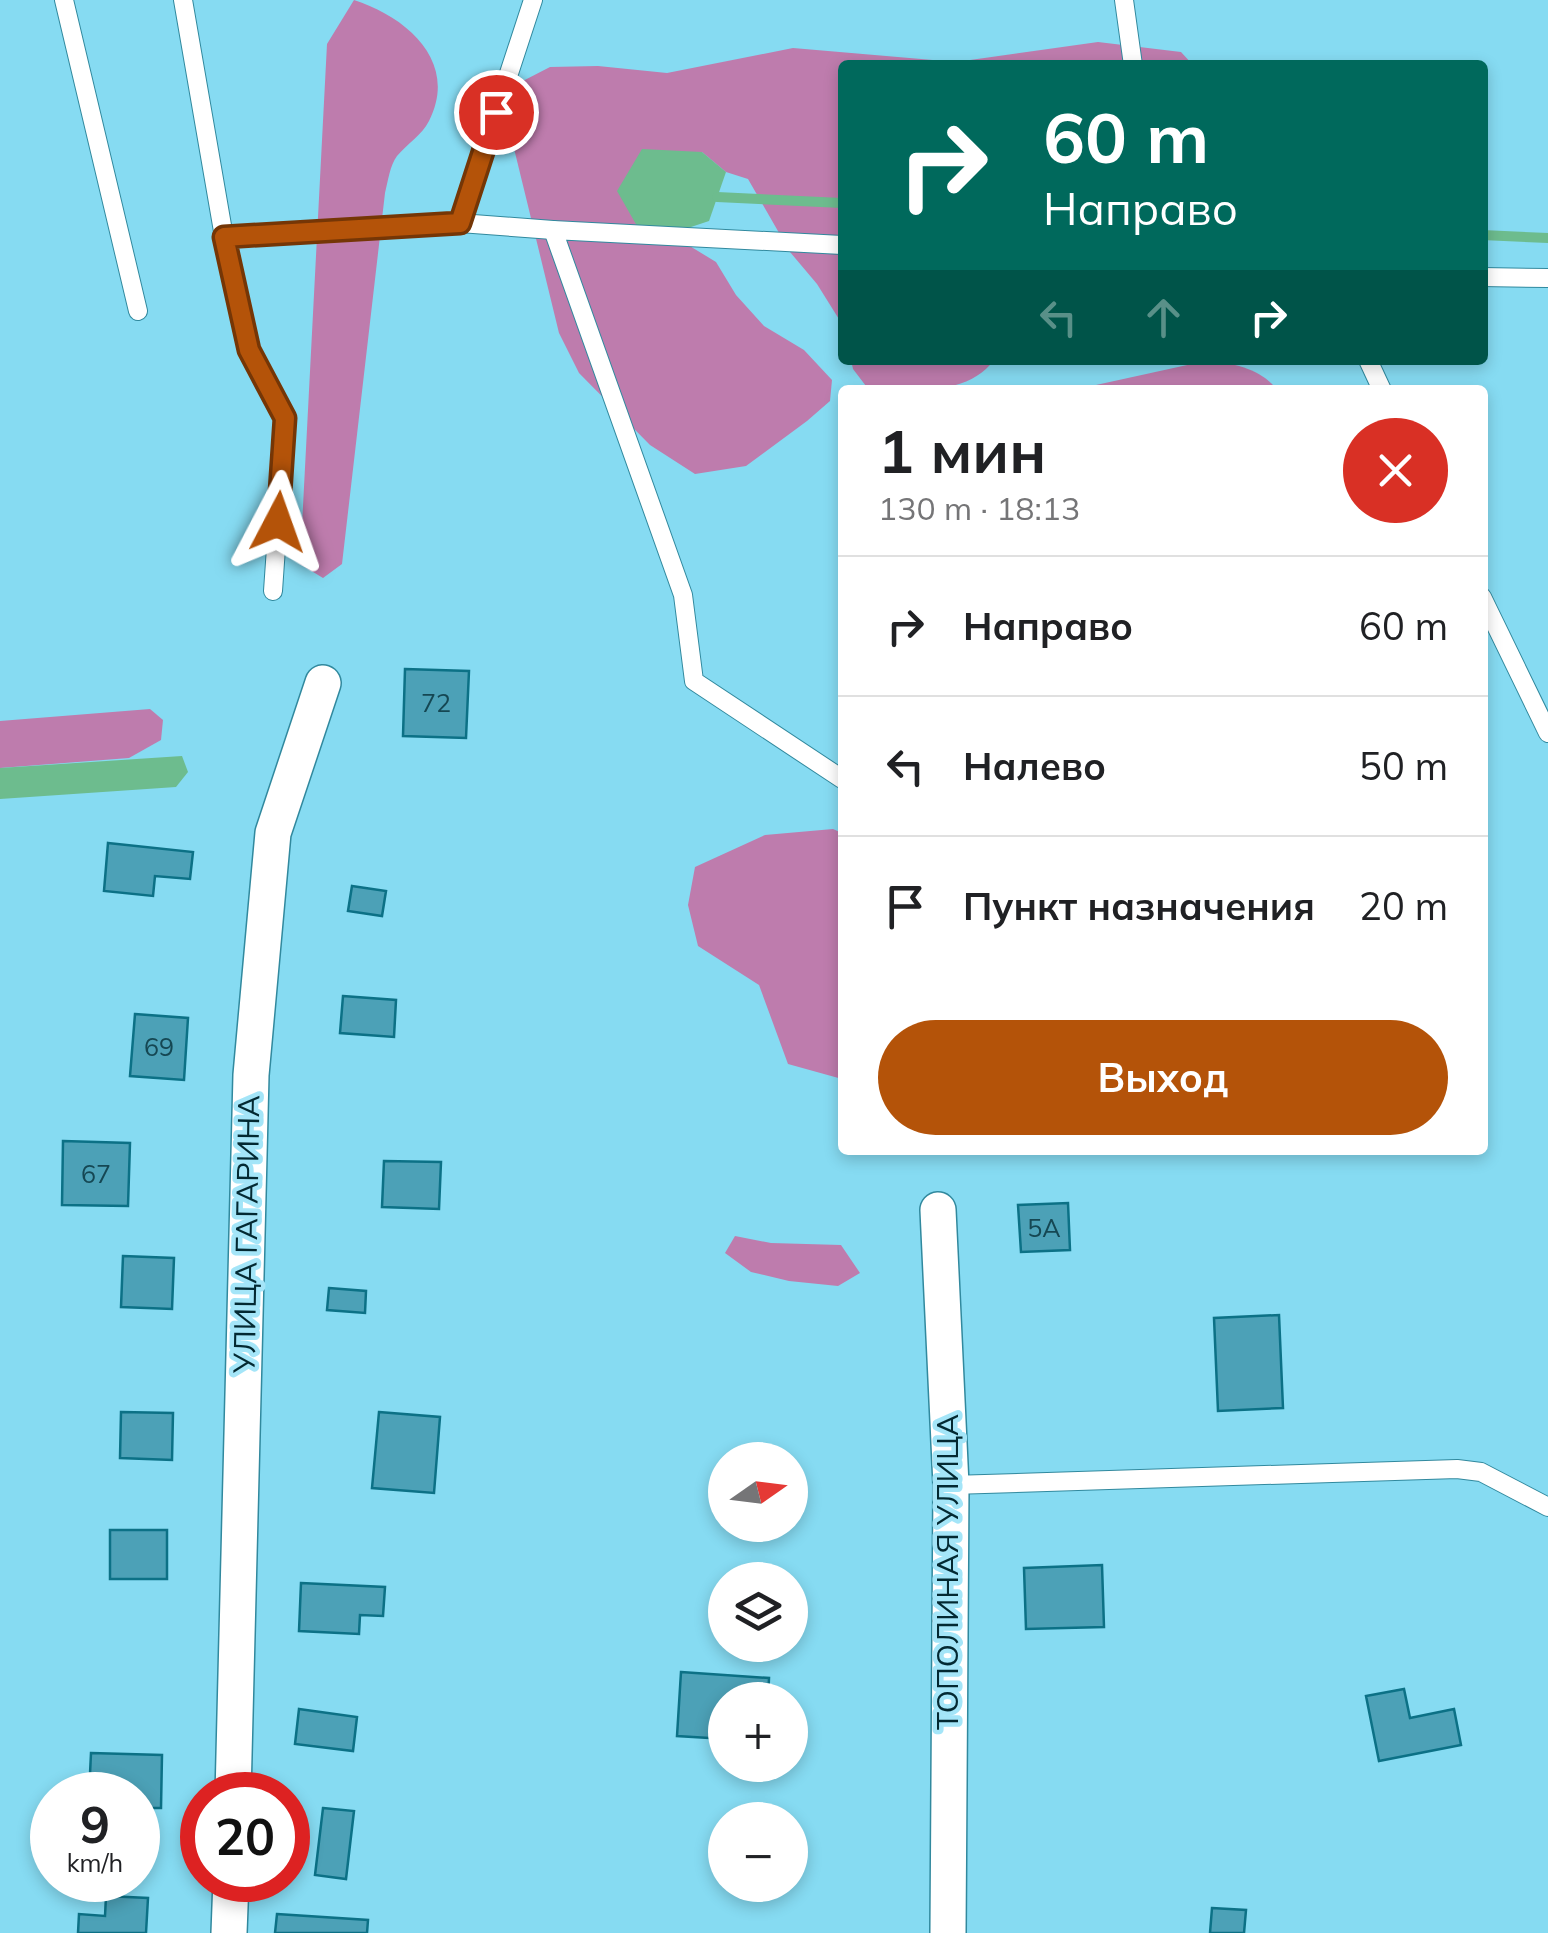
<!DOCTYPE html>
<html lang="ru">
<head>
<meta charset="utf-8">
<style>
  :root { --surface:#fff; --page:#f6f6f6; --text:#202124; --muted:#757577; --line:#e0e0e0; --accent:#b45309 }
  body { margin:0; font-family:Mulish,sans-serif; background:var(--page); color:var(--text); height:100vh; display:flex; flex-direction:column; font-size:38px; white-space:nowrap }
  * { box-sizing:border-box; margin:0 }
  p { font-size:32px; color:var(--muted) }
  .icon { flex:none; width:55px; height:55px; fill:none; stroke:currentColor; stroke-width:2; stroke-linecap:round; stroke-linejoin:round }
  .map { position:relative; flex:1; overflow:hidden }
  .sheet { position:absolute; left:838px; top:385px; width:650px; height:770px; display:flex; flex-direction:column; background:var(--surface); border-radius:10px; box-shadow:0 5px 15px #0003 }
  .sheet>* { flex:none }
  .hud { position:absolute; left:838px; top:60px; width:650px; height:305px; border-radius:10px; box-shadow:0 5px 15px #0003; background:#00695c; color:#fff; overflow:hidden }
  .needle { width:65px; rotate:76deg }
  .buttons { position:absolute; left:708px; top:1442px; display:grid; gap:20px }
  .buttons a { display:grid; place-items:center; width:100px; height:100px; border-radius:50%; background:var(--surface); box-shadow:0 5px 15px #0003; font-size:50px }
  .speed { position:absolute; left:30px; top:1772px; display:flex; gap:20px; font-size:50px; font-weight:700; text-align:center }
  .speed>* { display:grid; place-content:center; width:130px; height:130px; border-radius:50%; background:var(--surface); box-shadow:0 5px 15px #0003; line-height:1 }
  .speed small { font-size:25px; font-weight:400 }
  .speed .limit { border:15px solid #d22; background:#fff; color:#111 }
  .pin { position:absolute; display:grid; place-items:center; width:85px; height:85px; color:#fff; margin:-42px; border:5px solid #fff; border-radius:50%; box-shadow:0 2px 10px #0007 }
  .me { position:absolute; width:110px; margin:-55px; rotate:4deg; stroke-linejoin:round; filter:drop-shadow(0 0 8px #0008) }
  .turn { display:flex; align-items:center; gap:35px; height:210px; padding:0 40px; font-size:45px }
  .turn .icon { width:130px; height:130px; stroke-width:2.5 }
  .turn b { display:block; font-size:70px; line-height:85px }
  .lanes { display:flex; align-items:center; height:95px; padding:0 40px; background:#0003; justify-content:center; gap:50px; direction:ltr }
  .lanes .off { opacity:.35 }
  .round { display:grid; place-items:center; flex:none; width:105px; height:105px; border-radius:52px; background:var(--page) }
  .summary { display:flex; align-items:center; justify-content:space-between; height:170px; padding:0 40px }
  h1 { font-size:60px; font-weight:700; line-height:75px }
  .primary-button { display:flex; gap:20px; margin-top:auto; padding:20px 40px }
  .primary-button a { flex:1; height:115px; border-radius:60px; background:var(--accent); color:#fff; font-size:40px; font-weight:700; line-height:115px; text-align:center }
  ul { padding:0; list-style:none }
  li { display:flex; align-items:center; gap:30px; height:140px; padding:0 40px; border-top:2px solid var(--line) }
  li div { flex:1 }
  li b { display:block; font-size:38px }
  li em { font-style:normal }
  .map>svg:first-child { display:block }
  .forest { fill:#be7cad }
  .water { fill:#6dbc8e }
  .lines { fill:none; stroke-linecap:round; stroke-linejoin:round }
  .stream { stroke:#6dbc8e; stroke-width:10 }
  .building { fill:#4ca1b7; stroke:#0c7186; stroke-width:2.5 }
  .service-casing { stroke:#31899e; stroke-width:20 }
  .minor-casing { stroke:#31899e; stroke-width:38 }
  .service { stroke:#fff; stroke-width:18 }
  .minor { stroke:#fff; stroke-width:35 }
  .route-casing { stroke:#753606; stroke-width:25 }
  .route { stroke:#b45309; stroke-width:18 }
  .labels { text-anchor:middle; stroke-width:9; stroke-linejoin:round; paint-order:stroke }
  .number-label { font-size:25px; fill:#154753 }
  .street-label { font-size:30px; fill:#032932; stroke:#a4e5f8 }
</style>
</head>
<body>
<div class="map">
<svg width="1548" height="1933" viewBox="0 0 1548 1933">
  <rect width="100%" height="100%" fill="#86dbf2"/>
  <g class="forest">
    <path d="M354,0C407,17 459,62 429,121C422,135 407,144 397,156C390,165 388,181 385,193L342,564L323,578L300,564L327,44Z"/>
    <polygon points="1098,42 1181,52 1193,65 842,65 842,324 817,284 790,252 748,179 726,172 702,152 670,234 716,262 736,295 764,326 804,350 832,380 830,401 807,421 746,466 695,474 650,445 579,373 559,333 510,132 517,84 550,67 598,66 667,73 793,48 956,62"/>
    <path d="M851,360H994C967,397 910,390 869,390L853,369Z"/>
    <path d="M1210,360C1234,364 1262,369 1277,390H1090L1096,385Z"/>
    <polygon points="150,709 163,720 161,740 129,758 0,768 0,721"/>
    <polygon points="833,829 842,833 842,1079 788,1064 759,985 698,946 688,905 695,867 765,835"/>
    <polygon points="735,1236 771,1243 841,1245 860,1273 838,1286 789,1281 751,1272 725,1253"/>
  </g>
  <g class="water">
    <polygon points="642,149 702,152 726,172 709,221 670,234 637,226 617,191"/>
    <polygon points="182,756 188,772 176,787 0,799 0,768"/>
  </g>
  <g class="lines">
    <g class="stream">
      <polyline points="717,197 842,203"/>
      <polyline points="1482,235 1548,238"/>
    </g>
  </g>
  <g class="building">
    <polygon points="405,669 469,671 466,738 403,736"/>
    <polygon points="108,843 193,852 190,879 155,876 153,896 104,891"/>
    <polygon points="352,886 386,891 382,916 348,911"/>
    <polygon points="343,996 396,1000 394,1037 340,1033"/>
    <polygon points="135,1014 188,1018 184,1080 130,1076"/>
    <polygon points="63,1141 130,1143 128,1206 62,1205"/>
    <polygon points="384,1161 441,1162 439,1209 382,1207"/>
    <polygon points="1068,1203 1070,1250 1021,1252 1018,1205"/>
    <polygon points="123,1256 174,1258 172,1309 121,1307"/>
    <polygon points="329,1288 366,1291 365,1313 327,1310"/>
    <polygon points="1279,1315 1283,1408 1218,1411 1214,1318"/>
    <polygon points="121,1412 173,1413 172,1460 120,1458"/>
    <polygon points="379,1412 440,1417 434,1493 372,1488"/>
    <rect x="110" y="1530" width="57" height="49"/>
    <polygon points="1102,1565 1104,1627 1026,1629 1024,1568"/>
    <polygon points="301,1583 385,1587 383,1616 360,1615 359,1634 299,1631"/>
    <polygon points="681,1672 769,1678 768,1700 725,1700 725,1739 677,1736"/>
    <polygon points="1404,1689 1410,1718 1454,1709 1461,1745 1379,1761 1366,1696"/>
    <polygon points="299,1709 357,1717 353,1751 295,1744"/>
    <polygon points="91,1753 162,1755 161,1808 138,1808 138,1795 89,1795"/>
    <polygon points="323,1808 354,1811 346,1879 315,1875"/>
    <polygon points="106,1896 148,1898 146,1933 78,1933 79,1914 105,1916"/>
    <polygon points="1212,1908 1246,1910 1244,1933 1210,1933"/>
    <polygon points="277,1914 368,1920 367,1933 275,1933"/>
  </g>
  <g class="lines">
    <g class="service-casing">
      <g id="service">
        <polyline points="64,0 138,311"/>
        <polyline points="183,0 224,237"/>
        <polyline points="533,0 460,223 553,230"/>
        <polyline points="1124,0 1133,65"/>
        <polyline points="842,245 553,230 683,595 694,681 842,779"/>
        <polyline points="1482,277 1548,278"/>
        <polyline points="1368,360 1382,390"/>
        <polyline points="273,591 285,418 249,351 224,237 460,223"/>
        <polyline points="1482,597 1548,733"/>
        <polyline points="951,1485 1457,1469 1481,1472 1548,1507"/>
      </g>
    </g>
    <g class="minor-casing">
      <g id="minor">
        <polyline points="938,1210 951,1485 948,1933"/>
        <polyline points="233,1795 251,1075 273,833 323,683"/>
        <polyline points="229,1933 231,1880"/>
      </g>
    </g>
    <use href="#service" class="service"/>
    <use href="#minor" class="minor"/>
  </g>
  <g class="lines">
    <g class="route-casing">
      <polyline id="route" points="278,522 285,418 249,350 224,237 460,223 496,112"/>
    </g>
    <use href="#route" class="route"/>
  </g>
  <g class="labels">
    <g class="number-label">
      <text x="436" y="712">72</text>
      <text x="159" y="1056">69</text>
      <text x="96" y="1183">67</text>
      <text x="1044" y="1237">5А</text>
    </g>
    <g class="street-label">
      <text transform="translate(247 1234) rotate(-89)" y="10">УЛИЦА ГАГАРИНА</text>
      <text transform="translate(948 1572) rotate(-90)" y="10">ТОПОЛИНАЯ УЛИЦА</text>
    </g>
  </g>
</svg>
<div class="buttons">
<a><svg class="needle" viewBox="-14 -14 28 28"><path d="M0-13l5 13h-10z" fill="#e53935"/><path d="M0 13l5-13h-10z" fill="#757577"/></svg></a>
<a><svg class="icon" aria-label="layers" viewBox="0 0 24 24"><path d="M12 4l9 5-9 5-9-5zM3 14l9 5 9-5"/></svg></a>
<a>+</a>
<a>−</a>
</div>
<div class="speed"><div>9<small>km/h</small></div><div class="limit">20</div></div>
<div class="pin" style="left:496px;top:112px;background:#d93025"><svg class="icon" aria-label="arrive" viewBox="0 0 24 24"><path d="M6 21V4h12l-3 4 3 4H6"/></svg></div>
<svg class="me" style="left:278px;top:522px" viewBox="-20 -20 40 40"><path d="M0-17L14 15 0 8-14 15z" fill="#b45309" stroke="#fff" stroke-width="4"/></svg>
<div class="hud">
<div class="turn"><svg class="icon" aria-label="right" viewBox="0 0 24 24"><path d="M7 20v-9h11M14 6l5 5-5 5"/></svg><div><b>60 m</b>Направо</div></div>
<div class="lanes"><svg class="icon off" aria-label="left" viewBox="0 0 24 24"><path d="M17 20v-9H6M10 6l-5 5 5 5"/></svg><svg class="icon off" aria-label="ahead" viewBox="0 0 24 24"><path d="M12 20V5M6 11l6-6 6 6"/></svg><svg class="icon" aria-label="right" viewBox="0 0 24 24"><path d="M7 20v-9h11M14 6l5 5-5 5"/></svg></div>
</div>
<section class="sheet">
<div class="summary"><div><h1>1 мин</h1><p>130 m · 18:13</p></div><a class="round" style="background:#d93025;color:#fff"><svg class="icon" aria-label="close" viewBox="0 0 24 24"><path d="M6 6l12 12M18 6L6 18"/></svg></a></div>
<ul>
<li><svg class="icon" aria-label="right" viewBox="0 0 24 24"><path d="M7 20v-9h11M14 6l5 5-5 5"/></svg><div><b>Направо</b></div><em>60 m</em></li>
<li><svg class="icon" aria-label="left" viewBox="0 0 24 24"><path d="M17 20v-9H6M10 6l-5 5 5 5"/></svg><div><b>Налево</b></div><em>50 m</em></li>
<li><svg class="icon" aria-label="arrive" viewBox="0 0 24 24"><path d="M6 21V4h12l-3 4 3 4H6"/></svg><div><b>Пункт назначения</b></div><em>20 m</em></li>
</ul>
<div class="primary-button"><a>Выход</a></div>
</section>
</div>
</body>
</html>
